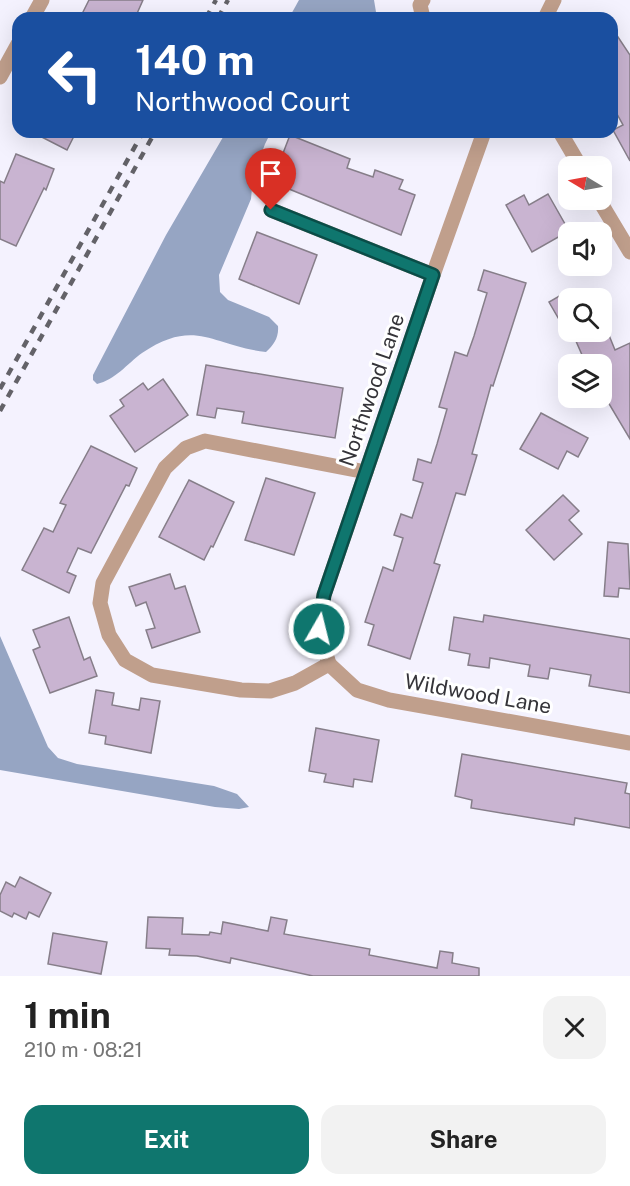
<!DOCTYPE html>
<html lang="en">
<head>
<meta charset="utf-8">
<style>
  :root { --surface:#fff; --page:#f2f2f2; --text:#222; --muted:#767676; --accent:#0f766e }
  body { margin:0; font-family:"Public Sans",sans-serif; background:var(--page); color:var(--text); height:100vh; display:flex; flex-direction:column; font-size:22px; white-space:nowrap }
  * { box-sizing:border-box; margin:0 }
  p { font-size:20px; color:var(--muted) }
  .icon { flex:none; width:33px; height:33px; fill:none; stroke:currentColor; stroke-width:2; stroke-linecap:round; stroke-linejoin:round }
  .map { position:relative; height:976px; overflow:hidden }
  .sheet { display:flex; flex-direction:column; background:var(--surface); flex:1 }
  .sheet>* { flex:none }
  .top-card { position:absolute; left:12px; top:12px; width:606px; height:126px; border-radius:18px; box-shadow:0 6px 24px #0002; background:#1a4fa0; color:#fff; overflow:hidden }
  .needle { width:39px; rotate:280deg }
  .buttons { position:absolute; left:558px; top:156px; display:grid; gap:12px }
  .buttons a { display:grid; place-items:center; width:54px; height:54px; border-radius:12px; background:var(--surface); box-shadow:0 6px 24px #0002; font-size:30px }
  .pin { position:absolute; display:grid; place-items:center; width:51px; height:51px; color:#fff; margin:-62px -26px; border-radius:50% 50% 50% 0; rotate:-45deg; box-shadow:0 0 6px #0007 }
  .pin .icon { rotate:45deg }
  .me { position:absolute; width:66px; margin:-33px; rotate:8deg; stroke-linejoin:round; filter:drop-shadow(0 0 4px #0008) }
  .turn { display:flex; align-items:center; gap:21px; height:126px; padding:0 24px; font-size:27px }
  .turn .icon { width:78px; height:78px; stroke-width:2.5 }
  .turn b { display:block; font-size:42px; line-height:51px }
  .round { display:grid; place-items:center; flex:none; width:63px; height:63px; border-radius:18px; background:var(--page) }
  .overview { display:flex; align-items:center; justify-content:space-between; height:102px; padding:0 24px }
  h1 { font-size:36px; font-weight:700; line-height:45px }
  .cta { display:flex; gap:12px; margin-top:auto; padding:12px 24px }
  .cta a { flex:1; height:69px; border-radius:18px; background:var(--accent); color:#fff; font-size:24px; font-weight:700; line-height:69px; text-align:center }
  .cta a+a { background:var(--page); color:var(--text) }
  .map>svg:first-child { display:block }
  .water { fill:#96a5c3 }
  .building { fill:#c9b4d1; stroke:#867e89; stroke-width:1.5 }
  .lines { fill:none; stroke-linecap:round; stroke-linejoin:round }
  .minor { stroke:#c09f8c; stroke-width:15 }
  .rail { stroke:#636268; stroke-width:4.5; stroke-dasharray:8 8; stroke-linecap:butt }
  .route-casing { stroke:#0a4d48; stroke-width:15 }
  .route { stroke:#0f766e; stroke-width:10 }
  .labels { text-anchor:middle; stroke-width:6; stroke-linejoin:round; paint-order:stroke }
  .street-label { font-size:21px; fill:#353439; stroke:#fff }
</style>
</head>
<body>
<div class="map">
<svg width="630" height="976" viewBox="0 0 630 976">
  <rect width="100%" height="100%" fill="#f4f2fe"/>
  <g class="water">
    <polygon points="299,0 374,0 377,18 289,18"/>
    <path d="M226,132H271L265,144L253,177L251,199L219,275L220,292L228,300L269,317L278,326C279,337 274,345 266,352C212,346 196,317 142,353C127,364 115,380 97,384L93,380V375L166,235Z"/>
    <polygon points="0,636 48,747 58,758 77,764 214,786 237,794 249,807 239,809 215,807 0,770"/>
  </g>
  <g class="building">
    <polygon points="89,0 143,0 135,18 80,18"/>
    <polygon points="612,28 630,55 630,161 613,130 623,125 612,105"/>
    <polygon points="32,132 76,132 67,150"/>
    <polygon points="290,135 350,159 347,168 373,177 375,170 403,180 399,189 415,195 401,235 272,182"/>
    <polygon points="16,154 54,169 46,190 44,188 16,246 0,239 0,181 4,183"/>
    <polygon points="548,194 569,231 532,252 506,205 524,195 529,205"/>
    <polygon points="257,232 317,255 299,304 239,279"/>
    <polygon points="484,270 526,283 493,386 491,385 472,454 477,455 465,495 456,493 434,563 440,565 410,659 368,645 374,625 365,622 383,567 393,571 403,538 394,535 401,514 412,518 423,483 413,480 418,459 431,463 437,444 447,409 439,407 455,352 467,356 474,336 487,293 478,290"/>
    <polygon points="568,291 568,335 549,302"/>
    <polygon points="602,318 615,350 630,343 630,439 602,392 602,364 586,364 572,332 602,332"/>
    <polygon points="206,365 343,388 335,438 242,423 244,412 217,408 215,418 197,415"/>
    <polygon points="163,379 188,415 135,452 110,416 124,406 120,400 143,383 148,390"/>
    <polygon points="541,413 588,438 578,457 567,451 558,469 520,449"/>
    <polygon points="91,446 137,468 129,486 126,485 91,553 78,548 67,572 76,576 69,593 22,570 44,528 53,532 66,505 60,503"/>
    <polygon points="266,478 315,493 294,555 245,540"/>
    <polygon points="189,480 234,502 213,547 211,546 204,560 159,537"/>
    <polygon points="563,495 579,511 569,520 582,534 554,560 526,530"/>
    <polygon points="608,542 628,544 630,589 619,588 618,597 604,596"/>
    <polygon points="170,574 175,589 185,586 200,632 152,648 146,630 155,628 146,602 136,606 129,587"/>
    <polygon points="484,615 630,639 630,693 589,686 591,675 550,668 548,679 528,676 530,665 490,658 489,668 468,665 470,654 449,650 454,617 483,622"/>
    <polygon points="69,617 84,660 90,657 97,676 50,693 33,650 40,647 33,630"/>
    <polygon points="96,690 114,693 112,705 139,710 141,698 160,701 151,753 105,744 106,736 89,733"/>
    <polygon points="316,728 379,740 372,782 354,779 353,787 324,782 326,774 309,771"/>
    <polygon points="462,754 627,783 625,793 630,794 630,828 575,818 574,825 471,808 472,800 455,796"/>
    <polygon points="20,877 51,893 39,917 29,912 26,919 14,913 12,917 0,911 0,895 6,882 15,887"/>
    <polygon points="148,917 183,918 182,934 209,935 210,932 221,934 223,922 268,931 271,917 287,920 284,934 370,949 369,955 437,968 440,951 453,953 452,963 479,968 479,976 313,976 231,958 230,963 197,956 169,955 170,949 146,948"/>
    <polygon points="53,933 107,942 101,974 48,964"/>
  </g>
  <g class="lines">
    <g class="minor">
      <polyline points="32,18 42,0"/>
      <polyline points="423,18 420,5 423,0"/>
      <polyline points="545,18 554,0"/>
      <polyline points="0,77 18,44"/>
      <polyline points="560,132 580,166"/>
      <polyline points="599,200 630,252"/>
      <polyline points="271,210 433,275"/>
      <polyline points="329,664 295,683 270,691 241,690 152,675 125,660 109,635 100,603 103,583 165,468 186,448 205,441 366,472"/>
      <polyline points="329,664 319,629 324,595 433,275 484,132"/>
      <polyline points="329,664 357,690 389,700 630,743"/>
    </g>
    <g class="rail">
      <polyline points="206,18 216,0"/>
      <polyline points="218,18 228,0"/>
      <polyline points="0,389 143,132"/>
      <polyline points="0,411 155,132"/>
    </g>
  </g>
  <g class="lines">
    <g class="route-casing">
      <polyline id="route" points="271,210 433,275 324,595 319,629"/>
    </g>
    <use href="#route" class="route"/>
  </g>
  <g class="labels">
    <g class="street-label">
      <text transform="translate(372 390) rotate(-71)" y="7">Northwood Lane</text>
      <text transform="translate(478 694) rotate(10)" y="7">Wildwood Lane</text>
    </g>
  </g>
</svg>
<div class="buttons">
<a><svg class="needle" viewBox="-14 -14 28 28"><path d="M0-13l5 13h-10z" fill="#e53935"/><path d="M0 13l5-13h-10z" fill="#767676"/></svg></a>
<a><svg class="icon" aria-label="sound" viewBox="0 0 24 24"><path d="M4 9h4l5-4v14l-5-4H4zM17 9q2 3 0 6"/></svg></a>
<a><svg class="icon" aria-label="search" viewBox="0 0 24 24"><circle cx="10" cy="10" r="6"/><path d="M15 15l6 6"/></svg></a>
<a><svg class="icon" aria-label="layers" viewBox="0 0 24 24"><path d="M12 4l9 5-9 5-9-5zM3 14l9 5 9-5"/></svg></a>
</div>
<div class="pin" style="left:271px;top:210px;background:#d93025"><svg class="icon" aria-label="arrive" viewBox="0 0 24 24"><path d="M6 21V4h12l-3 4 3 4H6"/></svg></div>
<svg class="me" style="left:319px;top:629px" viewBox="-20 -20 40 40"><circle r="17" fill="#0f766e" stroke="#fff" stroke-width="3"/><path d="M0-11L8 9 0 5-8 9z" fill="#fff"/></svg>
<div class="top-card">
<div class="turn"><svg class="icon" aria-label="left" viewBox="0 0 24 24"><path d="M17 20v-9H6M10 6l-5 5 5 5"/></svg><div><b>140 m</b>Northwood Court</div></div>
</div>
</div>
<section class="sheet">
<div class="overview"><div><h1>1 min</h1><p>210 m · 08:21</p></div><a class="round"><svg class="icon" aria-label="close" viewBox="0 0 24 24"><path d="M6 6l12 12M18 6L6 18"/></svg></a></div>
<div class="cta"><a>Exit</a><a>Share</a></div>
</section>
</body>
</html>
